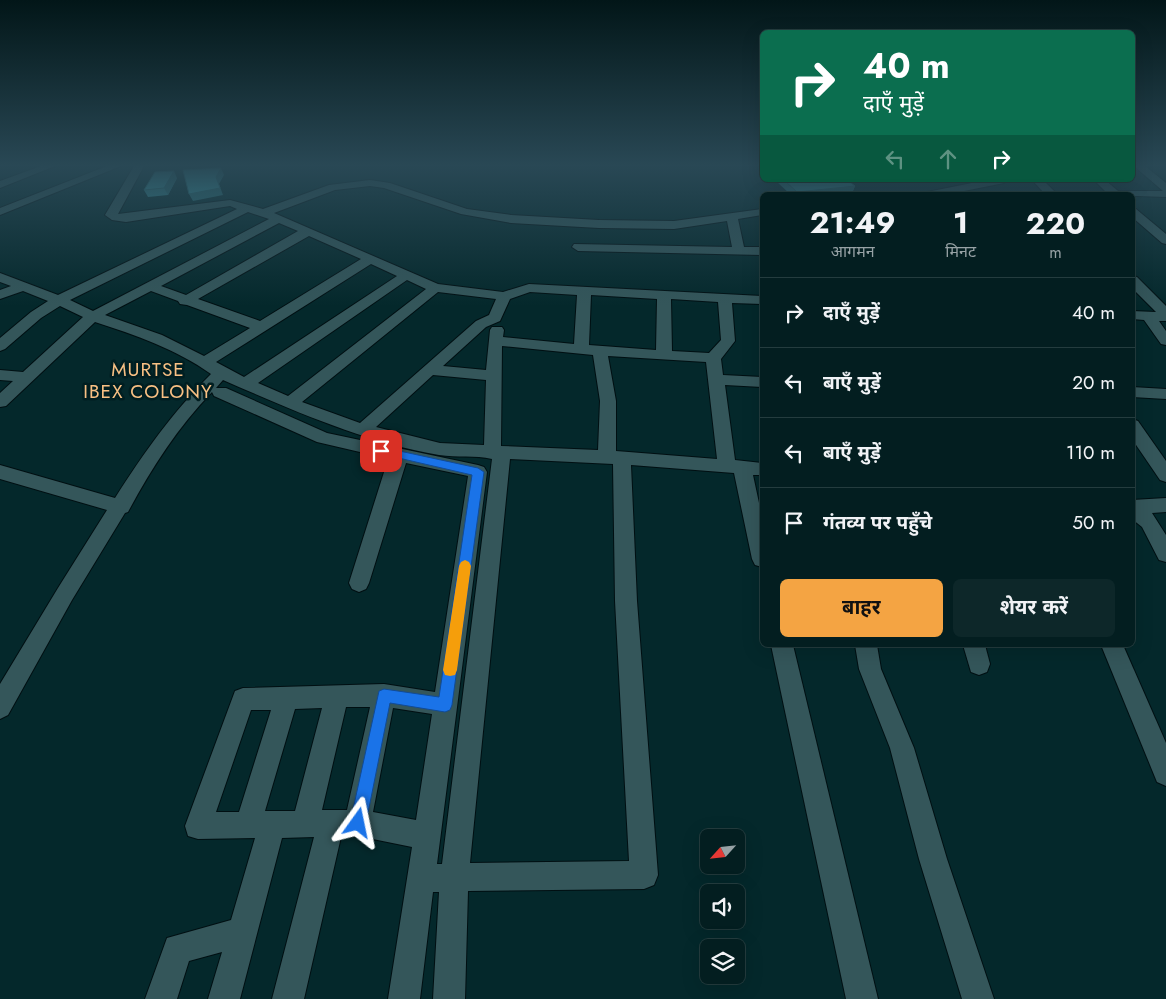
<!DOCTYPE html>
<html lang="hi">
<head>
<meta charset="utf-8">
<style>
  :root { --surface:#031e20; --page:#0d2729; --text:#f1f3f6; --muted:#97a2a5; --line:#243c3e; --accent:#f4a443 }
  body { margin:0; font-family:Jost,"Noto Sans Devanagari",sans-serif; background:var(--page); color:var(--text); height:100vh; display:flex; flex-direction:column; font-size:19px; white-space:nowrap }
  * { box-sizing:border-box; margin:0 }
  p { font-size:16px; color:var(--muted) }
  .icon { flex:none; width:28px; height:28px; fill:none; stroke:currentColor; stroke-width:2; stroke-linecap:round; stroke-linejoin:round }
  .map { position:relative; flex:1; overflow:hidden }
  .drawer { position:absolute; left:760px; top:192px; width:375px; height:455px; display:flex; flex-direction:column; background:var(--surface); border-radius:8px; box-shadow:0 5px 20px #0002,0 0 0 1px var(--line) }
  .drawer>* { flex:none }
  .banner { position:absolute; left:760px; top:30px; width:375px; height:152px; border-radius:8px; box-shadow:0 5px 20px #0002,0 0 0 1px var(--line); background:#0b6e4f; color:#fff; overflow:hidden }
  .needle { width:32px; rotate:243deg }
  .buttons { position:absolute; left:700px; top:829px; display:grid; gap:10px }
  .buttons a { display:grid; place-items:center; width:45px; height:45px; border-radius:8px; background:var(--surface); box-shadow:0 5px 20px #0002,0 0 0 1px var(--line); font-size:25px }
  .pin { position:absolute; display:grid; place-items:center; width:42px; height:42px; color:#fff; margin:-21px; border-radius:10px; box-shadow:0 2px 8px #0006 }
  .me { position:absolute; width:55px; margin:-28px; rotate:12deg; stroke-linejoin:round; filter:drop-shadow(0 0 4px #0008) }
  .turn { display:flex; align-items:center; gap:18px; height:105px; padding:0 20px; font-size:22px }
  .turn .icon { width:65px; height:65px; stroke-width:2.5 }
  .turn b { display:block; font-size:35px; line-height:42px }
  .lanes { display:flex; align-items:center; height:48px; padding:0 20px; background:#0003; justify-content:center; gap:25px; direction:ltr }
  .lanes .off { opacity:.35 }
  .eta { display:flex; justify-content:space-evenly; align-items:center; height:85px; text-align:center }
  .eta b { font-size:30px; font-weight:700; line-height:35px }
  .primary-button { display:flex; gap:10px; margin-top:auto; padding:10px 20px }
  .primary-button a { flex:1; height:58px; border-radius:8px; background:var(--accent); color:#111; font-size:20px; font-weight:700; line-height:58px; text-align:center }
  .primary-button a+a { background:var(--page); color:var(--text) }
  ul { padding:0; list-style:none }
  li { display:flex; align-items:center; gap:15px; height:70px; padding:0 20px; border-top:1px solid var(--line) }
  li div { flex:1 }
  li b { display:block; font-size:19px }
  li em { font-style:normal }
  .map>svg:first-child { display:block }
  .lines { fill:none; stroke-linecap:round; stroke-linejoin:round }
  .minor-casing { stroke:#000f12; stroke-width:2 }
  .minor { fill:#34565a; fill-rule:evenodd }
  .wall { fill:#3b99a3 }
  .shaded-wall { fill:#307d85 }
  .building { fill:#45b2be; stroke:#307d85 }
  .route { fill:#1a73e8; stroke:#114b97 }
  .slow { fill:#f59e0b }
  .labels { text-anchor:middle; stroke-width:5; stroke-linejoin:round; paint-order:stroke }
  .neighbourhood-label { font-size:19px; letter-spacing:1px; fill:#f8c084; stroke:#001e21 }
</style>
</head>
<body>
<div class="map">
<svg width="1166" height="999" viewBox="0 0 1166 999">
  <rect width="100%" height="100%" fill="#04282b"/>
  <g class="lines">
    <g class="minor-casing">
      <g id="minor">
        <polygon points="41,166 55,166 0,188 0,181"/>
        <polygon points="107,166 121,166 0,215 0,208"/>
        <path d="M134,166H144L118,214L230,200L263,209L329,185L370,180L390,183L467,209L511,215L599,220L674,221L762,209V215L738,219L744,247H762V255L578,251L572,247L574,244L732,247L727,221L674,229L599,228L511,223L461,214L384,188L370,186L335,190L274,213L438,284L503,292L529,284L762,296V304L732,303L735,341L721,359L723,375L762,377V387L725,385L735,460L762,463V475H753L762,517V567L755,565L752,559L734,473L631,465L637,601L658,875L654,885L644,889L468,891L465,999H433L439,892H433L420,999H388L412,847L358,836L341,837L304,999H272L314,837L282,838L240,999H208L222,952L189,961L177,999H145L167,938L231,920L255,838L198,839L188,836L185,826L235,691L243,688L384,684L435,692L468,476L406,463L369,583L366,589L359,592L352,589L349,583L385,469L390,459L317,442L214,396L212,392C177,428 151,469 128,512L125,513L72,600L8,715L0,719V684L58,588L107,510L0,479V465L115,498C145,451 172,413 211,374C176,349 135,335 95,322L6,406L0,407V393L13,381L0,380V370L23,372L83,317L60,306L41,318L5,349L0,351V338L31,312L48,301L23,291L0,299V290L11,286L0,282V273L58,295L237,209L230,206L126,222L112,220L105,215ZM248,212L269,219L93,311L70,300ZM279,223L298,231L186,295L161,286ZM309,236L361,259L260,321L198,299ZM371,264L397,276L244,377L216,362ZM407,280L426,289L288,396L258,383ZM151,291L178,301L180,304L187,305L250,328L204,356L162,335L105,315ZM438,292L496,299L489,315L476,321L360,423L302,402ZM530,292L577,295L574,344L503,337L504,330L502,327H492L490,330L486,370L443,366L486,327L500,321L510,299ZM591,295L657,299L656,350L589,345ZM671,299L718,302L721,340L709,353L672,351ZM502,346L593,355L600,401L598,450L501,446ZM608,356L706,362L717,459L616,451V401ZM433,375L486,380L484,445L440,443L376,427ZM223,380C292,410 364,442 439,455C457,458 475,455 492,459L442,864H437L487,472L484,467L478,465L327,433L226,388H216ZM510,459L613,464L615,601L629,861L470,863ZM346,707H370L347,810H322ZM322,708L295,811H265L295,709ZM393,708L432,714L416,820L373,812ZM251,710H271L239,812H216Z"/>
        <polygon points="1134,166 1145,166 1166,183 1166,197 1109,195 1094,180 1105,180 1118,191 1163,191"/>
        <polygon points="987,180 1009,180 1004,183 944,195 921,195 927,192"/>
        <polygon points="1032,180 1043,180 1058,195 1046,195"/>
        <polygon points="1132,208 1136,209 1166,234 1166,244 1162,243 1132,217"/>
        <polygon points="1132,276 1137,277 1166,306 1166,321 1159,321 1166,331 1166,345 1161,344 1144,320 1132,319 1132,311 1156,312 1132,288"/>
        <polygon points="1132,387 1166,389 1166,399 1132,397"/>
        <polygon points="1132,419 1138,421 1166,461 1166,482 1160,480 1132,439"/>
        <polygon points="1166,498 1166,512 1152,513 1166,535 1166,562 1159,560 1142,527 1132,519 1132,500"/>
        <polygon points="771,645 793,645 878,999 846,999"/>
        <polygon points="855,645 877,645 881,669 914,748 947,859 994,999 962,999 919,859 890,748 859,669"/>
        <polygon points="963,645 985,645 990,664 987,672 979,675 971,672"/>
        <polygon points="1101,645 1123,645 1166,743 1166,786 1157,782"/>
      </g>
    </g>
    <use href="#minor" class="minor"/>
  </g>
  <g class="wall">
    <polygon points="177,178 168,195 148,197 144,190"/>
    <polygon points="775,180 847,180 855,186 852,193 836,195 791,195"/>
  </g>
  <g class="shaded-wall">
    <polygon points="221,168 224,175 219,184 223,195 193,201 189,194 216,177"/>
    <polygon points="174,171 177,178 168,195 164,188"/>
    <polygon points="855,186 852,193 836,195 797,195 797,192"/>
  </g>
  <g class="building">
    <polygon points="221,168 216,177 220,188 189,194 183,170"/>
    <polygon points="174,171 164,188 144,190 155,172"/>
    <polygon points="784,180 847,180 855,186 797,192"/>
  </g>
  <linearGradient id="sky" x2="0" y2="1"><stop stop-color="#021618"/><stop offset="0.54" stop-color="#294855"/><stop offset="1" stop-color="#294855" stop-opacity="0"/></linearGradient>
  <rect width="1166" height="306" fill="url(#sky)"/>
  <polygon class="route" points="381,447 478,468 484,472 452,705 450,710 445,712 390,703 366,823 364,829 358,831 352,829 350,823 379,691 384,689 439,697 472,475 377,453 376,451"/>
  <polygon class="slow" points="465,560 469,562 471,566 457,670 455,675 450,676 445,675 443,670 459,566 461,562"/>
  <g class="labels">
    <g class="neighbourhood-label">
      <text x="148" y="376">MURTSE<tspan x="148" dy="22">IBEX COLONY</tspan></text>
    </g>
  </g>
</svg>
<div class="buttons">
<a><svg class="needle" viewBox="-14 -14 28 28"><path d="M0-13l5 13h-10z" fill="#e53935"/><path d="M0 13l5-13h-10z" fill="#97a2a5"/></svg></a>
<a><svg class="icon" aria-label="sound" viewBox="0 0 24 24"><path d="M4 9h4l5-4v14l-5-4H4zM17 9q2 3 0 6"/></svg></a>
<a><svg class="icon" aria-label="layers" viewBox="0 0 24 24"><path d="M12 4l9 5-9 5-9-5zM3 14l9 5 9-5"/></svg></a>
</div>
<div class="pin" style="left:381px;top:451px;background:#d93025"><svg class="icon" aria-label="arrive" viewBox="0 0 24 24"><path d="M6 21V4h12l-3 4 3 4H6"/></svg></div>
<svg class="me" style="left:358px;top:823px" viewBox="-20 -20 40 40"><path d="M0-17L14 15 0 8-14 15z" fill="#1a73e8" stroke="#fff" stroke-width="4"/></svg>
<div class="banner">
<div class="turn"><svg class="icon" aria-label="right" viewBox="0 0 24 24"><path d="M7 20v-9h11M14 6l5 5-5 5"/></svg><div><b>40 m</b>दाएँ मुड़ें</div></div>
<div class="lanes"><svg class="icon off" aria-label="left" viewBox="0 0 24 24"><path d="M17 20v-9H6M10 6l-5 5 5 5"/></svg><svg class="icon off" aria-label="ahead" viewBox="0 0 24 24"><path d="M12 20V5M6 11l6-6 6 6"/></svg><svg class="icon" aria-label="right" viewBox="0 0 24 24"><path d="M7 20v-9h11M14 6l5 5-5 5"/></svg></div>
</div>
<section class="drawer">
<div class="eta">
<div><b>21:49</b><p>आगमन</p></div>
<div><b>1</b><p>मिनट</p></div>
<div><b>220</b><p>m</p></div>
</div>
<ul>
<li><svg class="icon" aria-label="right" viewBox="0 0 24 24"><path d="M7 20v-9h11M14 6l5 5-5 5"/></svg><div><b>दाएँ मुड़ें</b></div><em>40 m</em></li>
<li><svg class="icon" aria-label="left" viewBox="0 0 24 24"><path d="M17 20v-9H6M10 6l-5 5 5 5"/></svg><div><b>बाएँ मुड़ें</b></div><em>20 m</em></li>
<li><svg class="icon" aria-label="left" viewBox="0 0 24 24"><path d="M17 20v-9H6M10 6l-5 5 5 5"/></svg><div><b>बाएँ मुड़ें</b></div><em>110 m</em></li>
<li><svg class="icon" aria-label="arrive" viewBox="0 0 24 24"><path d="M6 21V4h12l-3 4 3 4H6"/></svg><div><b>गंतव्य पर पहुँचे</b></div><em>50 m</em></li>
</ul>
<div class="primary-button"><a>बाहर</a><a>शेयर करें</a></div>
</section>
</div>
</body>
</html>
